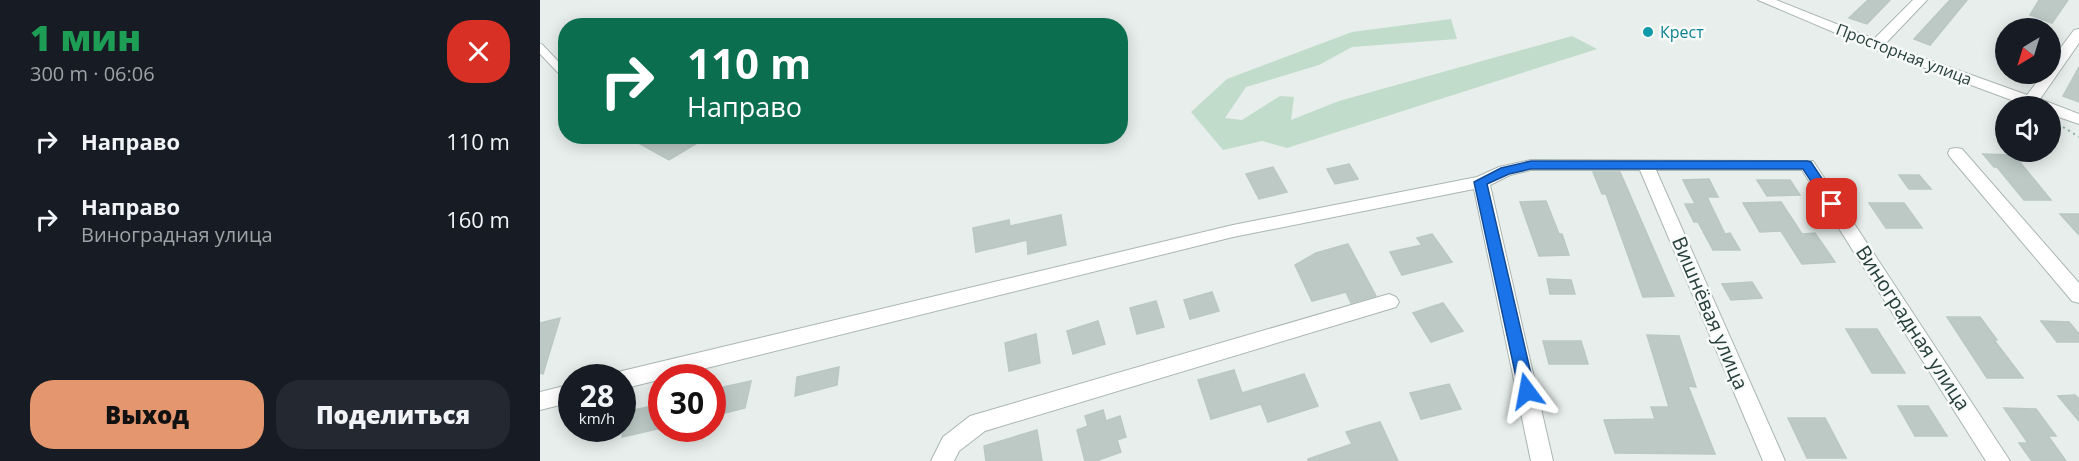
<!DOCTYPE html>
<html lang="ru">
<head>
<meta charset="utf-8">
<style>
  :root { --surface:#171b24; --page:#242831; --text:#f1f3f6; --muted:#9ea1a6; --accent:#e4976f }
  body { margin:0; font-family:"Open Sans",sans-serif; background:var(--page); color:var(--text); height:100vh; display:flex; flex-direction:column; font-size:22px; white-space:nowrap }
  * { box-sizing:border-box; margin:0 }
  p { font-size:20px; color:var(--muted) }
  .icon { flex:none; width:33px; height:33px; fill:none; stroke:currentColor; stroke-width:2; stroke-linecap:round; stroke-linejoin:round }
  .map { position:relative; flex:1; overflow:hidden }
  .details { display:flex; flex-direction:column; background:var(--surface); width:540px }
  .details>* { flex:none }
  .top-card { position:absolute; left:18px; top:18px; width:570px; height:126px; border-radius:24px; box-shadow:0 3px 15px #0003; background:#0b6e4f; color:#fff; overflow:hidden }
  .needle { width:39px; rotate:218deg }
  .tools { position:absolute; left:1455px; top:18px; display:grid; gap:12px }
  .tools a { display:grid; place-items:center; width:66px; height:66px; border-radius:50%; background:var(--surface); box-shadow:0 3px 15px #0003; font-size:30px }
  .speed { position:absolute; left:18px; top:364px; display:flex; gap:12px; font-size:30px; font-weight:700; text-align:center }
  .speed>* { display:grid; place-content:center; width:78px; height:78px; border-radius:50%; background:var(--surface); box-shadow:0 3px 15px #0003; line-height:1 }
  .speed small { font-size:15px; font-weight:400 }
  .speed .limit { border:9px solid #d22; background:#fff; color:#111 }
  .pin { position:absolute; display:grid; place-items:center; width:51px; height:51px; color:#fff; margin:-26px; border-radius:12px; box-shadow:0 3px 9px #0006 }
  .me { position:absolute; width:66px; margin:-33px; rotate:347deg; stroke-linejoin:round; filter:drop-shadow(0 0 4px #0008) }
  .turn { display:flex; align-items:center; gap:21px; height:126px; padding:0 30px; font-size:27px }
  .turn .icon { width:78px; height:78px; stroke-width:2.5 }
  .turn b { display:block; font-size:42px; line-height:51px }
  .round { display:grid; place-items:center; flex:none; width:63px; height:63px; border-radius:24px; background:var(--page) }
  .headline { display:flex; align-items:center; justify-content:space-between; height:102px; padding:0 30px }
  h1 { font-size:36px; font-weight:800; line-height:45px; color:#1e9e55 }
  .button { display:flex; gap:12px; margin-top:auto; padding:12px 30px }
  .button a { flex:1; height:69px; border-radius:24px; background:var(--accent); color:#111; font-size:24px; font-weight:800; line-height:69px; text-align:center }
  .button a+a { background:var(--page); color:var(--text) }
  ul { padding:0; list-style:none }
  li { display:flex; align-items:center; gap:18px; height:78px; padding:0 30px }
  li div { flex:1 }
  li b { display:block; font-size:22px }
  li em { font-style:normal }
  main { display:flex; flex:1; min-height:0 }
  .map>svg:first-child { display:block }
  .green { fill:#c2dccc }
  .building { fill:#bcc9c5; stroke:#bac7c3; stroke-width:1.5 }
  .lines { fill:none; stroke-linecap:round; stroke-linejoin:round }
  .lane-casing { stroke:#aab6b3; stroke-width:10 }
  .street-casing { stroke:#aab6b3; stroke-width:2 }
  .path { stroke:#8baea7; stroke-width:2; stroke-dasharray:2 4; stroke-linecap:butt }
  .lane { stroke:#fff; stroke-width:8 }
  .street { fill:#fff; fill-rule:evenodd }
  .route { fill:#1a73e8; stroke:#114b97; stroke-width:1.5 }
  .culture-dot { fill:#0f9aa8; stroke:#f7faf9; stroke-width:2 }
  .labels { text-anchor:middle; stroke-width:5; stroke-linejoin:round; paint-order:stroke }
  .far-culture-label { font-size:16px; fill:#0d838f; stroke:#f7faf9; text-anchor:start }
  .far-street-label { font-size:16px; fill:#273f3b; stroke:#f7faf9 }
  .street-label { font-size:20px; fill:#273f3b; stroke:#f7faf9 }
</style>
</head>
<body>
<main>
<section class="details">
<div class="headline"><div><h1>1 мин</h1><p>300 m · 06:06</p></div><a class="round" style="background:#d93025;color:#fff"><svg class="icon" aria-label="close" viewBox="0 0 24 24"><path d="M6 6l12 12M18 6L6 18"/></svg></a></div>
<ul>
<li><svg class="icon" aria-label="right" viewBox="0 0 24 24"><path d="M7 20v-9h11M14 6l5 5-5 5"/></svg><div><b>Направо</b></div><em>110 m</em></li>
<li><svg class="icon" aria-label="right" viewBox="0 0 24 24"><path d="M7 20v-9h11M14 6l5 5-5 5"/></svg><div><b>Направо</b><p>Виноградная улица</p></div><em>160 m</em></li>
</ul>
<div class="button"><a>Выход</a><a>Поделиться</a></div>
</section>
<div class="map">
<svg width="1539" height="461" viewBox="0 0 1539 461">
  <rect width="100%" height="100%" fill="#e7eeeb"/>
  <polygon class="green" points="911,19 917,39 812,47 779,65 706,87 685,118 702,120 740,96 754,97 751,120 799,101 1032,36 1057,49 747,148 722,141 683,150 651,112 687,79 812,32"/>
  <g class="building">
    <polygon points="1328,0 1350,0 1327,24 1309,18"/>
    <polygon points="1410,0 1427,0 1390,45 1374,39"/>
    <polygon points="1499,0 1528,0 1512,23 1490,15"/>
    <polygon points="1539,67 1539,102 1523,96"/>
    <polygon points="86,136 169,136 129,160"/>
    <polygon points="1443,154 1474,155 1511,200 1484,200 1457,167 1454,167"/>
    <polygon points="809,164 818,179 795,184 787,169"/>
    <polygon points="733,167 747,192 719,199 706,174"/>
    <polygon points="1053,172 1080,172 1134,296 1103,297 1066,194 1062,194"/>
    <polygon points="1359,175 1379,175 1391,189 1369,189"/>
    <polygon points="1169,179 1178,197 1167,197 1185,234 1190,233 1200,250 1173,250 1158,222 1154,222 1145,204 1155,204 1143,180"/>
    <polygon points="1217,180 1250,180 1260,195 1227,196"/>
    <polygon points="1006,201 1019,234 1022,234 1029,255 999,256 980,202"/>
    <polygon points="1241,202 1262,234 1275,233 1295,262 1262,264 1241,231 1220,232 1203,203"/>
    <polygon points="1329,203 1364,203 1382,228 1346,228"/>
    <polygon points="1520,214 1539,214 1539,235"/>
    <polygon points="521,215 526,245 488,254 487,240 436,252 433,228 469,220 470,226"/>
    <polygon points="892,234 912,262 862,275 850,252 882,245 877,238"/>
    <polygon points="808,244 836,296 811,303 806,292 772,301 755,265 776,253"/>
    <polygon points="1007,279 1031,280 1035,294 1010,294"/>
    <polygon points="1212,282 1222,298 1191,300 1182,284"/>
    <polygon points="672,292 679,311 650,319 644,300"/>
    <polygon points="616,301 624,327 597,334 590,308"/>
    <polygon points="903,303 923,331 891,342 873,313"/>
    <polygon points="1407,317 1440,317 1457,340 1454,340 1483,378 1447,378"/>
    <polygon points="20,318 3,374 0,373 0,323"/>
    <polygon points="558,321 565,344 533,354 527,331"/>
    <polygon points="1501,321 1529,322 1539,334 1539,342 1517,342"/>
    <polygon points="1306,329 1337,329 1365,373 1332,373"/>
    <polygon points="496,334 500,363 469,371 465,343"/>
    <polygon points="1107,335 1139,336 1156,387 1148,386 1175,454 1075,453 1064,420 1115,419 1111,407 1129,407"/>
    <polygon points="1003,341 1041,341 1048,364 1009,364"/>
    <polygon points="299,367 297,385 255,396 257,377"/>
    <polygon points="694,370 702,393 764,374 778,406 728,422 721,404 671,419 658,380"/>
    <polygon points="211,381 205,408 177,415 184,387"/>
    <polygon points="909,384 921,409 881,419 870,393"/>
    <polygon points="1535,395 1539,399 1539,421 1518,396"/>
    <polygon points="122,404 122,428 82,437 84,412"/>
    <polygon points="1358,406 1388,406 1407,436 1375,436"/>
    <polygon points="1464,408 1496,409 1516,436 1508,436 1526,461 1492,461 1479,443 1488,443"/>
    <polygon points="563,410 566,421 580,416 586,437 577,440 581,452 556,461 545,461 537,430 548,426 545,416"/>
    <polygon points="1248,418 1285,418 1306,458 1267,458"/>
    <polygon points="840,422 858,461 768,461 768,459 812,444 806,432"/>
    <polygon points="497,430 502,461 446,461 444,446"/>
  </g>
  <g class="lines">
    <g class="lane-casing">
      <polyline id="lane" points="0,48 21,70 26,70"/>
    </g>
    <g class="street-casing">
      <g id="street">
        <polygon points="1218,0 1236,0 1334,39 1373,0 1387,0 1345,44 1487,95 1503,74 1510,74 1510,62 1534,30 1539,29 1539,43 1500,99 1539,114 1539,124 1510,114 1510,106 1485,105 1331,48"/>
        <polygon points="1416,148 1422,149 1539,283 1539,303 1532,301 1410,157 1408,153 1410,149"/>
        <polygon points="991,160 1273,161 1470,461 1446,461 1262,170 1116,170 1245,461 1223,461 1100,170 991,170 970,175 950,185 1013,461 991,461 934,189 693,237 82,389 82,378 72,378 74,374 82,371 693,225 937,177 959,167"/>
        <polygon points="849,294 856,297 859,302 856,307 445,431 419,451 414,461 391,461 403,437 430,416"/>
        <polygon points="32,384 32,402 0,410 0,392"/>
      </g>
    </g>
    <polyline class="path" points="1523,127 1539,137"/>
    <use href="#lane" class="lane"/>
    <use href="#street" class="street"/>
  </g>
  <polygon class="route" points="991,161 1267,161 1271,162 1299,204 1297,207 1288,207 1263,169 991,169 969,174 947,184 995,391 993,396 987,398 981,396 979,391 934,182 961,168"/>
  <circle class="culture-dot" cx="1108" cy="32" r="6"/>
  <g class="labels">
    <g class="far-culture-label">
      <text x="1120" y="38">Крест</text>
    </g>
    <g class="far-street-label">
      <text transform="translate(1364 54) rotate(21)" y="6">Просторная улица</text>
    </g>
    <g class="street-label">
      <text transform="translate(1170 313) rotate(67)" y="7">Вишнёвая улица</text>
      <text transform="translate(1373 328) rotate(57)" y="7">Виноградная улица</text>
    </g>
  </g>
</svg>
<div class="tools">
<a><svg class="needle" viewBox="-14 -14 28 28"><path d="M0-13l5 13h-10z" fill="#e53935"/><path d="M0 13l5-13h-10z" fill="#9ea1a6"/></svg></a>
<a><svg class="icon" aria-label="sound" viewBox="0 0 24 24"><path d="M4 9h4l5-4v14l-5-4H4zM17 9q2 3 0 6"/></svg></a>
</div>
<div class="speed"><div>28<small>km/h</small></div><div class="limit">30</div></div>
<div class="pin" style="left:1292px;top:204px;background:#d93025"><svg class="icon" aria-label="arrive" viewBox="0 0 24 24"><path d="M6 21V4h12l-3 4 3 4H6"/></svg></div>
<svg class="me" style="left:987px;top:391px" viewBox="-20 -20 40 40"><path d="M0-17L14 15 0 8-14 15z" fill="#1a73e8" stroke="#fff" stroke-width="4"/></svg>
<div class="top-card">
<div class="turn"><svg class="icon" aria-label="right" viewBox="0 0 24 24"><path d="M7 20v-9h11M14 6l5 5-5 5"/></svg><div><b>110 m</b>Направо</div></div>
</div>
</div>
</main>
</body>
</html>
